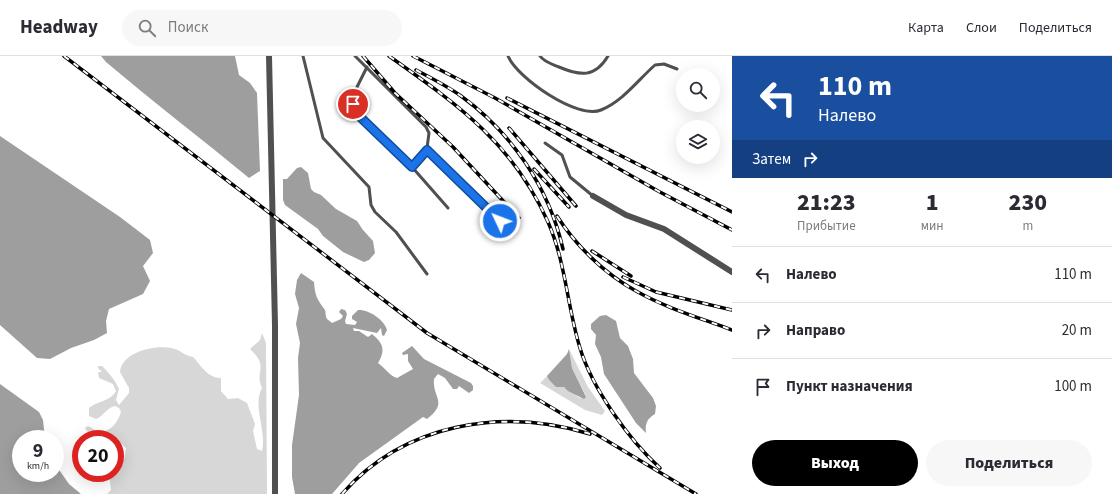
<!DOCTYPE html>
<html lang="ru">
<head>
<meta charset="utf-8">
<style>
  :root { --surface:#fff; --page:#f7f7f7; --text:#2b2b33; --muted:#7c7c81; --line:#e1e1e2; --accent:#000 }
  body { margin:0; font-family:"Source Sans 3",sans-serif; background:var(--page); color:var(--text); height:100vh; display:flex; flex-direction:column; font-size:15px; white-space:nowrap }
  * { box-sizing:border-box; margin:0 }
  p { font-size:13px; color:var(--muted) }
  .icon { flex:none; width:22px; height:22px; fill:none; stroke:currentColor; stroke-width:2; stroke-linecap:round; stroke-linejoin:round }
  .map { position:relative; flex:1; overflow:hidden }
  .sheet { display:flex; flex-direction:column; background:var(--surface); width:380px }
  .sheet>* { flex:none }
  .top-card { background:#1a4fa0; color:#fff; overflow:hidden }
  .controls { position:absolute; left:676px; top:12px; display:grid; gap:8px }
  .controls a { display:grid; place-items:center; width:44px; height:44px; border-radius:50%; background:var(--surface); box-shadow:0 4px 16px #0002; font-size:20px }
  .speed { position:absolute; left:12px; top:374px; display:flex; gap:8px; font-size:20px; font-weight:700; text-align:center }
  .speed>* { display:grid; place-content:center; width:52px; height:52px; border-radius:50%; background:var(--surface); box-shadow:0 4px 16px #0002; line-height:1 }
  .speed small { font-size:10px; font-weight:400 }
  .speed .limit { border:6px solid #d22; background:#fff; color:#111 }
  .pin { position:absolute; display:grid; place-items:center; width:34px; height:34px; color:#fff; margin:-17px; border:2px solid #fff; border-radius:50%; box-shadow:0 1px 4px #0007 }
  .me { position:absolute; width:44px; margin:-22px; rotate:313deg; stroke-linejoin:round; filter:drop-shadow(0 0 3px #0008) }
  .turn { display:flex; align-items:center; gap:14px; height:84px; padding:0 20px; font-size:18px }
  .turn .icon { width:52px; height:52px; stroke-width:2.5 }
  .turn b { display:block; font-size:28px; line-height:34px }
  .then { display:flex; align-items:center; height:38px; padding:0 20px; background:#0003; gap:8px; font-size:15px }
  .eta { display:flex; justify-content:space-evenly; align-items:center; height:68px; text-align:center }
  .eta b { font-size:24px; font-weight:800; line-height:28px }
  .action { display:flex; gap:8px; margin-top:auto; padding:8px 20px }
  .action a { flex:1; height:46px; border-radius:24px; background:var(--accent); color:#fff; font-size:16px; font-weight:800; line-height:46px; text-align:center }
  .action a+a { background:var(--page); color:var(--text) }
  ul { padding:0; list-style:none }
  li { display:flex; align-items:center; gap:12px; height:56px; padding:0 20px; border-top:1px solid var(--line) }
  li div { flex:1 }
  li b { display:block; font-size:15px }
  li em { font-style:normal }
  header { display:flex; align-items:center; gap:24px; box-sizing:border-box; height:56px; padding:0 20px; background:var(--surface); border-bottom:1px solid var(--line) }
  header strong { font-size:19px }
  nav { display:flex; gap:22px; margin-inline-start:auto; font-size:14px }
  .search { width:280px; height:36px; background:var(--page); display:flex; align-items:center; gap:10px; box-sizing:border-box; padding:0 14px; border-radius:22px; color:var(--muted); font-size:15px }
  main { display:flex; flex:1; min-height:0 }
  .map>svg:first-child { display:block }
  .green { fill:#d7d7d7 }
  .water { fill:#9e9e9e }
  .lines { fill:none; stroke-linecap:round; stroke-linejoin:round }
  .service { stroke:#505050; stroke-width:3 }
  .minor { stroke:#505050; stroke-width:6 }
  .rail-casing { stroke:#000; stroke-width:3.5 }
  .rail { stroke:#fff; stroke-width:2; stroke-dasharray:6; stroke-linecap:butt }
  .route-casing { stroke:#114b97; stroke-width:10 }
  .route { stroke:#1a73e8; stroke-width:7 }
</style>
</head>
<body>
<header>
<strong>Headway</strong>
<div class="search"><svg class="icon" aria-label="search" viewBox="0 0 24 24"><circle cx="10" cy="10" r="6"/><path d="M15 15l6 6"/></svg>Поиск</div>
<nav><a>Карта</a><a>Слои</a><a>Поделиться</a></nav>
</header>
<main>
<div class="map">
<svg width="732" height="438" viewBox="0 0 732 438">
  <rect width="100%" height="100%" fill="#fff"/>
  <g class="green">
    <path d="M262,277L266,287L267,438H107L111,434L109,417H115V410C125,408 125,400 126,392L120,386L115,385V383C105,383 90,382 85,372L88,370C91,371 94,374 97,375C110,378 118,366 121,356L119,352L115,350C106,352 104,360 96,363L89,360V352C97,345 111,345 116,335L113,328L99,322L98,316H102L98,312V310H102C109,317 115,324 119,333L116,344L119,349L129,337V332L120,316C122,296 154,289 171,292C180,293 184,300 193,301C201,309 207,322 221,322V335L228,343L238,342L247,347L255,368L253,375L257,393L262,395C267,375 252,350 262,332C254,314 270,312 250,293L260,284Z"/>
    <polygon points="569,293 588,331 605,355 602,359 585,354 540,327 547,320 549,324 556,331 564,331 580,342 586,340 572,312"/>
  </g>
  <g class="water">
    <path d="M101,0H235L239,19L250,27L257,37L260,115L249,122C202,83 153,46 106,6Z"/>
    <polygon points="0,80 120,161 150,184 153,197 143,210 150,225 143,238 109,253 106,265 107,277 94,284 71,292 50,303 37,302 0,269"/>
    <polygon points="301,111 308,117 311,133 314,136 321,139 336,153 357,165 363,174 373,185 375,197 369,204 364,206 343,196 323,180 318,173 285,149 283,144 283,123 287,123 297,112"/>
    <path d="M301,217L314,226C315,240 317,243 325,254C326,257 325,259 327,263L332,267L341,263L343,260L339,256L341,253L345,254L347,258L345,265L346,268L355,269L357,266L352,263V260L358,254C368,253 385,264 387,274L384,280L382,279L381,272L377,277L353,272L354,275H359L368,281L372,278C383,287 386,294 378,307C384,311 390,320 397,322L413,313L408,305V298L403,299L402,297L412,290L424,303L471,327L473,330V334L469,337L459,330L457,333H453L445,322L438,318L434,323C432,342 449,346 427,363L423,361L359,407L332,438H295L292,421V389L299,339L298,302L300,287L296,268L299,252L295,238L297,224Z"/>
    <path d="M606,259L616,265L620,282L628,290L633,303L634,317L653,342L656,350L655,358C647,363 645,367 646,377L636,367L604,318L601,301L595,288L596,279L591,273V268L600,260Z"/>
    <polygon points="569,293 572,312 586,341 584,343 568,335 564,331 556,331 549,324 547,320 567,298"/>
    <polygon points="0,328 39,356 43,364 45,383 21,383 21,417 55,417 55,408 69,428 81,438 0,438"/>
  </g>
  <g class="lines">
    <g class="service">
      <polyline points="303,0 323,82 369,131 371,149 375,156 396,176 427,218"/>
      <polyline points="355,0 426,71 429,77 427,92 429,98 445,111 508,172"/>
      <path d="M508,0C517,22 578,64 601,54C623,45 638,24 655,9L664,8L677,13"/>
      <path d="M540,0C544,6 552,8 559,11C580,20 595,22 608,0"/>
      <polyline points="367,11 354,37 354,54 412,111 448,152"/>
      <polyline points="545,87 562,99 570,121 593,140"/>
      <polyline points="412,111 427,94"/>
    </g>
    <g class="minor">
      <polyline points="269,0 275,269 275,438"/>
      <polyline points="593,140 626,159 664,173 732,216"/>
    </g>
    <g class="rail-casing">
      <g id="rail">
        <polyline points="64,0 427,277 696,438"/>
        <polyline points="363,0 395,37 453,91 519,162"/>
        <path d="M389,0C458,49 512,86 548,166C566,207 567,250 580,292C592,332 629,384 660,412"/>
        <polyline points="413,0 495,42 658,135 732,174"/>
        <path d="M416,14C431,22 447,30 461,40C512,77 549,132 563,193"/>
        <polyline points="507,42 732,156"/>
        <polyline points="509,72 576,150"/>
        <polyline points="534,113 569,151"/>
        <path d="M557,160C576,190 605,218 636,235C666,252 700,262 732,274"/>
        <polyline points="592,195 631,220"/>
        <polyline points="623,221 656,236 732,254"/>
        <path d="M342,438C404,367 503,351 590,378"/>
      </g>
    </g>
    <use href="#rail" class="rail"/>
  </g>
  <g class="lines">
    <g class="route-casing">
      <polyline id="route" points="353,48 356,57 412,111 427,94 500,165"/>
    </g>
    <use href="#route" class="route"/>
  </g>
</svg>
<div class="controls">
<a><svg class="icon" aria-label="search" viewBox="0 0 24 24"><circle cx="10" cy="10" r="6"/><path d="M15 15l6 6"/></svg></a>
<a><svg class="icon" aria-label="layers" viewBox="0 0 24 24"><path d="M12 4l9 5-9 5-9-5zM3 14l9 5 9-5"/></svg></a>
</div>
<div class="speed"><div>9<small>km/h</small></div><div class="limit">20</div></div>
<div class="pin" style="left:353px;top:48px;background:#d93025"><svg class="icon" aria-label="arrive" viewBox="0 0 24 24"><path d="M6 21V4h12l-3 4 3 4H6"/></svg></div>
<svg class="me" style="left:500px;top:165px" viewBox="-20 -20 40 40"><circle r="17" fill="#1a73e8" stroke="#fff" stroke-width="3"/><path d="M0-11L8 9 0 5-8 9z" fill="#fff"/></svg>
</div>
<section class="sheet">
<div class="top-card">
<div class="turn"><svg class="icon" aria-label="left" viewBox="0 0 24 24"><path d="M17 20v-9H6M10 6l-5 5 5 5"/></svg><div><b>110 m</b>Налево</div></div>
<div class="then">Затем<svg class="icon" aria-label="right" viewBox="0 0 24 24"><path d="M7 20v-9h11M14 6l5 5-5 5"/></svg></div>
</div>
<div class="eta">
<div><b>21:23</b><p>Прибытие</p></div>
<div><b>1</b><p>мин</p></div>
<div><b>230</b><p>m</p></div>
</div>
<ul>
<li><svg class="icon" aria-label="left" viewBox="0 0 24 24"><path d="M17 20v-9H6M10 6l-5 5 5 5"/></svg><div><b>Налево</b></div><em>110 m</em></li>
<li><svg class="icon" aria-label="right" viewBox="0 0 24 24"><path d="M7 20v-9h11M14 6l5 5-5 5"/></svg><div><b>Направо</b></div><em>20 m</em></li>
<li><svg class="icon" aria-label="arrive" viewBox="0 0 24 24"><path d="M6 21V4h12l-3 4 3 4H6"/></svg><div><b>Пункт назначения</b></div><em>100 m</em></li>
</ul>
<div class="action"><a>Выход</a><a>Поделиться</a></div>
</section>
</main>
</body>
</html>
